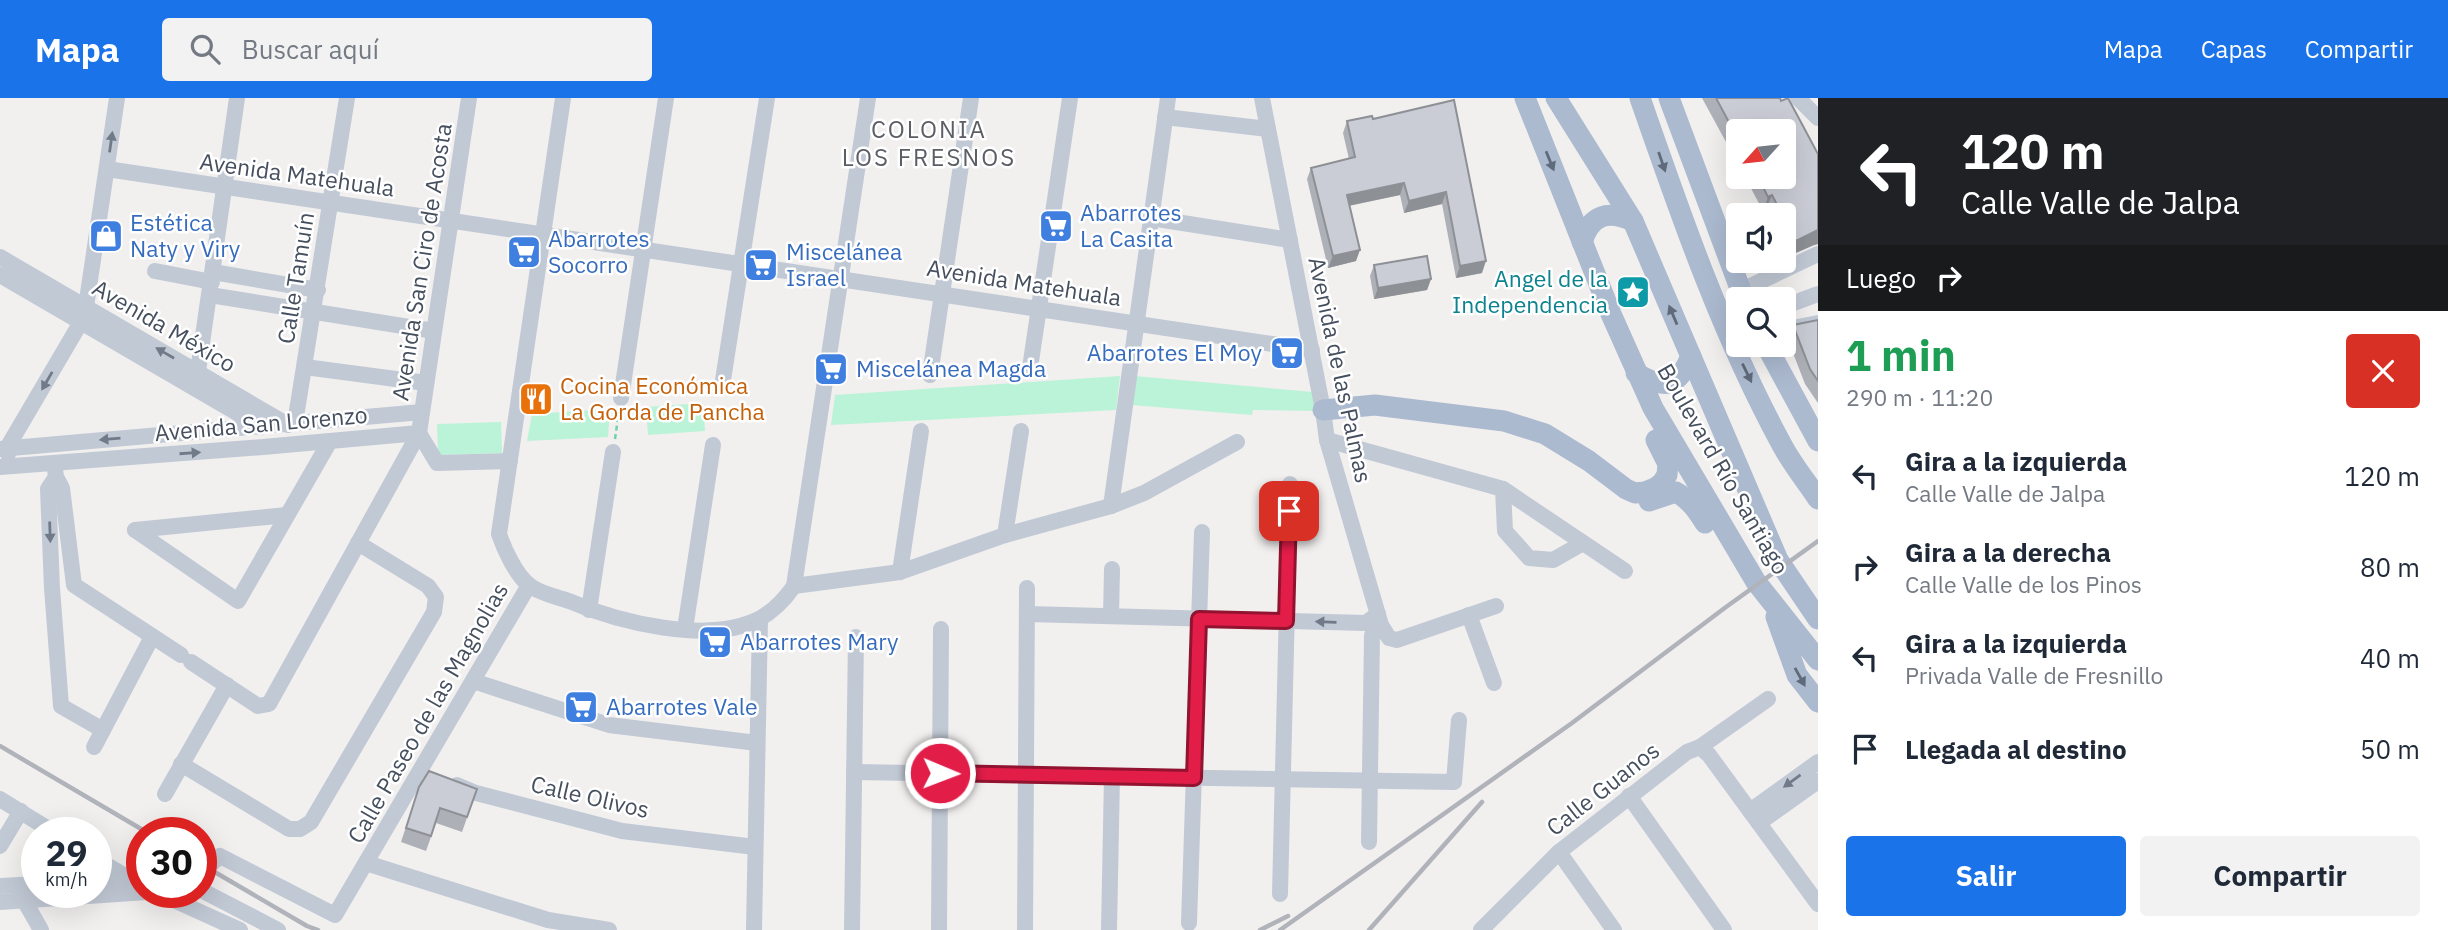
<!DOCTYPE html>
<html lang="es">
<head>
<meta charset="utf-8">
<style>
  :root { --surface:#fff; --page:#f2f2f3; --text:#1f2937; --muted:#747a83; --accent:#1a73e8 }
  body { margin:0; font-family:"IBM Plex Sans",sans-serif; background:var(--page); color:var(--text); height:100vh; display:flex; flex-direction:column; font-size:26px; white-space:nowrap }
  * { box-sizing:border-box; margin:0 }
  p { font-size:23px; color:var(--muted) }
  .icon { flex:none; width:38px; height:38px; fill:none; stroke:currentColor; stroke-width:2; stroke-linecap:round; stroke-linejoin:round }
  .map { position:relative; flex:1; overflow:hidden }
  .panel { display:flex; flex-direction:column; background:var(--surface); width:630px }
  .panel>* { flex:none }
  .hud { background:#202124; color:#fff; overflow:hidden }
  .needle { width:46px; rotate:243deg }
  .tools { position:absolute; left:1726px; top:21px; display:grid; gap:14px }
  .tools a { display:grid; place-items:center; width:70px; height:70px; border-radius:7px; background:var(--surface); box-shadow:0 7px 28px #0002; font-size:35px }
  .speed { position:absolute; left:21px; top:719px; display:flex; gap:14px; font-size:35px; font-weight:700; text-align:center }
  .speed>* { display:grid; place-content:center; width:91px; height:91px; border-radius:50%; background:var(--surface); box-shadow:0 7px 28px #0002; line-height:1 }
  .speed small { font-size:18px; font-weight:400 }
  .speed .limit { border:10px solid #d22; background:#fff; color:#111 }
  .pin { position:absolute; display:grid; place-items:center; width:60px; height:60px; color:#fff; margin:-30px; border-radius:14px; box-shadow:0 4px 10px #0006 }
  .me { position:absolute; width:77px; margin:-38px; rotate:91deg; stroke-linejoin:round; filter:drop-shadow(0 0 5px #0008) }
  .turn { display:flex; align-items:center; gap:24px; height:147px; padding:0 28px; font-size:32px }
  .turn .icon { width:91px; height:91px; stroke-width:2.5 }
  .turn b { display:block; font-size:49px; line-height:60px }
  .then { display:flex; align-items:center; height:66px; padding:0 28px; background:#0003; gap:14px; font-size:26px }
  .round { display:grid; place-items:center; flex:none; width:74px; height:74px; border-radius:7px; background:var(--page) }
  .overview { display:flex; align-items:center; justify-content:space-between; height:119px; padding:0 28px }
  h1 { font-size:42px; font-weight:700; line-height:52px; color:#1e9e55 }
  .action { display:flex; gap:14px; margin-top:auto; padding:14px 28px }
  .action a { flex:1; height:80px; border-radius:7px; background:var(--accent); color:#fff; font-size:28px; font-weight:700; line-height:80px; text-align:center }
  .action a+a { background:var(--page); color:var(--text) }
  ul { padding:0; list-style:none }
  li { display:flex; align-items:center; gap:21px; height:91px; padding:0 28px }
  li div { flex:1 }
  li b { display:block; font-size:26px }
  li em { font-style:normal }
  header { display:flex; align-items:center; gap:42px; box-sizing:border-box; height:98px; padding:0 35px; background:var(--accent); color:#fff }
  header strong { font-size:33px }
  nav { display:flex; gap:38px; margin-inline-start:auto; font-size:24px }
  .search { width:490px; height:63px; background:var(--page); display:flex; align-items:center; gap:18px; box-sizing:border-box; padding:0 24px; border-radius:7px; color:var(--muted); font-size:26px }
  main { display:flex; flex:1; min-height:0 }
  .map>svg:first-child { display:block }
  .green { fill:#baf3d7 }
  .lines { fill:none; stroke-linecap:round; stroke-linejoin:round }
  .path { stroke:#6fd3af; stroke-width:2.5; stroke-dasharray:5 3.5; stroke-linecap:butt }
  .minor { stroke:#c1c9d5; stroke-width:16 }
  .major { stroke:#acbad0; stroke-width:21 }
  .rail { stroke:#b0b3ba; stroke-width:4.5 }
  .wall { fill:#aeb0b7 }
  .shaded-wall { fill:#8d9095 }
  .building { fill:#cacdd5; stroke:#8d9095; stroke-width:2 }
  .oneway { fill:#707a88 }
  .oneway2 { fill:#5f6a7a }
  .route-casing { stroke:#92132f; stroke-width:18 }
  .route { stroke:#e11d48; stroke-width:12 }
  .labels { text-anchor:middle; stroke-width:5; stroke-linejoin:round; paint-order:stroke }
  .street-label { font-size:23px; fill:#454f5e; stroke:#fff }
  .shop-label { font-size:23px; fill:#366cbe; stroke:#fff; text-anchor:start }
  .culture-label { font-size:23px; fill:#0d838f; stroke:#fff; text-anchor:end }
  .food-label { font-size:23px; fill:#c56008; stroke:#fff; text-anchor:start }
  .neighbourhood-label { font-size:24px; letter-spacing:2px; fill:#5b5e65; stroke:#fff }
</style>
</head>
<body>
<header>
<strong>Mapa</strong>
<div class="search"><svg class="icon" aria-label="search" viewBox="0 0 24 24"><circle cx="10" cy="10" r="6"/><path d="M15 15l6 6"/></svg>Buscar aquí</div>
<nav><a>Mapa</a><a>Capas</a><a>Compartir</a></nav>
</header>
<main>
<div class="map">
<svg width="1818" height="832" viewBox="0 0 1818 832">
  <rect width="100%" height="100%" fill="#f2efef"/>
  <g class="green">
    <polygon points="1120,278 1116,312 831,327 835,297"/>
    <polygon points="1135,278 1313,294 1316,313 1253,312 1252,317 1132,307"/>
    <polygon points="703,305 705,333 648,337 646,309"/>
    <polygon points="610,311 608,339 527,343 532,316"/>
    <polygon points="501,324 502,355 438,357 437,326"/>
  </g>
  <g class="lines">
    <polyline class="path" points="615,341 619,313"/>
    <g class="minor">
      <path d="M563,0L499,436C504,451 516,477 529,487C539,495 557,499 569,503C618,524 708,547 759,521C772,514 785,501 794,488L868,0"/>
      <polyline points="1262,0 1323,312 1327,342 1381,527 1389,540 1397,542 1496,508"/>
      <polyline points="1798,0 1818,20"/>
      <polyline points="1165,19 1268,31"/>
      <polyline points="107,71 1312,252"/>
      <polyline points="1151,120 1290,142"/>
      <polyline points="0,159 288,327"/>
      <polyline points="155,173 212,184"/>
      <polyline points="213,174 318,192"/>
      <polyline points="0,177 261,329"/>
      <polyline points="1740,193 1818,156"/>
      <polyline points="210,197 434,233"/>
      <polyline points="1783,209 1818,196"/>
      <polyline points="1783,232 1818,225"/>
      <polyline points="305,269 426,285"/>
      <polyline points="1030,270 1070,0"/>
      <polyline points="198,273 237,0"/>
      <polyline points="930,277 971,0"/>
      <polyline points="723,282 767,0"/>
      <polyline points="621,300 666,0"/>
      <polyline points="295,325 347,0"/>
      <polyline points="419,335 437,365 510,363"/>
      <polyline points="1327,342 1503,391 1625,473"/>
      <polyline points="0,351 422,314"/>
      <polyline points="8,356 7,350 81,224 86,209 117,0"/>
      <polyline points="0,369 263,349 419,335"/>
      <polyline points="55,371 56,379 62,390 74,487 181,557"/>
      <polyline points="56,379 48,391 52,490 61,608 103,632"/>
      <polyline points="1503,391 1505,433 1529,460 1553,462 1583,445"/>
      <polyline points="1111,408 1168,0"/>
      <polyline points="135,432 238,503 330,343"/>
      <polyline points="135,432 287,417"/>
      <polyline points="1005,437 1021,333"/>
      <polyline points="900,474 921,333"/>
      <polyline points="794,488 900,474 1005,437 1111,408 1144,395 1237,344"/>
      <polyline points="589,512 613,354"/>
      <polyline points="1027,516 1366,525 1378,516"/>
      <polyline points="1469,517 1494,585"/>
      <polyline points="1111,518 1112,471"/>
      <polyline points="685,531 713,347"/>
      <polyline points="191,564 258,608 269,606 419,335 469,0"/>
      <polyline points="473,583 609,627 757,645"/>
      <polyline points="94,649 152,539"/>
      <polyline points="1700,649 1709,657 1818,806"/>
      <polyline points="181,666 289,731 300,731 311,724 434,514 436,499 428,488 358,445"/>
      <polyline points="854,674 1454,684 1459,622"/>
      <polyline points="457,687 476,695 622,733 755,749"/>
      <polyline points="165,696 227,587"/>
      <polyline points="1629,698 1724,832"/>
      <polyline points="0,701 55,735"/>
      <polyline points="1750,713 1818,664"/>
      <polyline points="1759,725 1818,683"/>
      <polyline points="1369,744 1372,537 1381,527"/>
      <polyline points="0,748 21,713"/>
      <polyline points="1559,754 1614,832"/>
      <polyline points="96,761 142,788"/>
      <polyline points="366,765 548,822 609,832"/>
      <polyline points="201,775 220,758 335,817 529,487"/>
      <polyline points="96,784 129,783"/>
      <polyline points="0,788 37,786"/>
      <polyline points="201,792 278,832"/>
      <polyline points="156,794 240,832"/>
      <polyline points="1280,796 1290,386"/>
      <polyline points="24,802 41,832"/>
      <polyline points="0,804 147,794"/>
      <polyline points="1189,825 1202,434"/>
      <polyline points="754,832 760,521"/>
      <polyline points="852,832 856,539"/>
      <polyline points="939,832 941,531"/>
      <polyline points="1025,832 1027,490"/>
      <polyline points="1109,832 1112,678"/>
      <polyline points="1481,832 1559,754 1687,654 1700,649 1768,601"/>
    </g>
    <g class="major">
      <polyline points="1525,0 1611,216 1653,310 1756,484 1818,562"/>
      <polyline points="1556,0 1633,123 1778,462 1818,521"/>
      <path d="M1640,0C1681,118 1722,237 1782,347C1792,366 1806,383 1818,401"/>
      <polyline points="1669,0 1744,201"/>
      <path d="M1582,144C1591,116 1608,112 1633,123"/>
      <polyline points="1766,247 1818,343"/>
      <path d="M1636,275C1664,292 1678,290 1691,258"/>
      <polyline points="1323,312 1375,307 1504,323 1545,336 1589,363 1626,391 1635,395 1645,394 1655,390 1662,385 1667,377 1668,366 1656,342"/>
      <path d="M1649,403L1676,394C1690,402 1697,412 1705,425"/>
      <polyline points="1776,519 1797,577 1818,604"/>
    </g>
    <g class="rail">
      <polyline points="0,648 148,735"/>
      <polyline points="201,766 307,828 318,832"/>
      <polyline points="1260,832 1288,818"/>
      <polyline points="1280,832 1572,625 1726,509 1818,443"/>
      <polyline points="1369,832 1482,704"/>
    </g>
  </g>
  <g class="wall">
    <polygon points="1702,0 1780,0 1818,56 1818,146 1814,147 1791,157 1783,143 1783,117 1769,117 1766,111 1763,113 1745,79 1783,79 1738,33 1738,66"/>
    <polygon points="1454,2 1482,175 1456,180 1442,106 1404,115 1400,97 1349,108 1356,163 1328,170 1307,81 1311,70 1349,61 1343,35 1347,23 1373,21"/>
    <polygon points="1374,167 1431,181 1427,192 1374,201 1370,178"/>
    <polygon points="1818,222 1818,305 1805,286 1788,242 1793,227"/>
    <polygon points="477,691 462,734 436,725 426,753 401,744 414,704"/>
  </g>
  <g class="shaded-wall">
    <polygon points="1404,85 1400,97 1342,109 1347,97"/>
    <polygon points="1446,94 1442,106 1404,115 1409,103"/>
    <polygon points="1772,97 1766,111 1763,113 1768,99"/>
    <polygon points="1818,132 1818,146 1814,147 1791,157 1796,143"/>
    <polygon points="1360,152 1356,163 1328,170 1333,158"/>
    <polygon points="1486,163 1482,175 1456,180 1460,168"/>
    <polygon points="1431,181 1427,192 1374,201 1378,190"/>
  </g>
  <g class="building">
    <polygon points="1716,0 1780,0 1781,3 1788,0 1818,56 1818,132 1796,143 1772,97 1768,99 1758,79 1783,79 1783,33 1738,33 1738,41"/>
    <polygon points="1454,2 1486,163 1460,168 1446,94 1409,103 1404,85 1347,97 1360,152 1333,158 1311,70 1355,59 1347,23 1372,18 1373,21"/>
    <polygon points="1427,158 1431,181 1378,190 1374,167"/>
    <polygon points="1818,222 1818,283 1810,271 1793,227"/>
    <polygon points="429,673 477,691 467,719 440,710 431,738 406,730 419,689"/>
  </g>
  <defs><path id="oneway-solid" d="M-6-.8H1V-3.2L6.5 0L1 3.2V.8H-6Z" transform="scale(1.75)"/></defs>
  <g class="oneway">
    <use href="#oneway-solid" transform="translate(111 44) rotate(-82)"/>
    <use href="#oneway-solid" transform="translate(165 255) rotate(-150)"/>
    <use href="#oneway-solid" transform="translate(47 283) rotate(120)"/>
    <use href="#oneway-solid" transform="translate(110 341) rotate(175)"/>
    <use href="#oneway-solid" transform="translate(190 355) rotate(-4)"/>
    <use href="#oneway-solid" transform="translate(50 434) rotate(88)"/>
    <use href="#oneway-solid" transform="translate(1326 524) rotate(-178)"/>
    <use href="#oneway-solid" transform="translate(1792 683) rotate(144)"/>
  </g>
  <g class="oneway2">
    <use href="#oneway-solid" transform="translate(1550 63) rotate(68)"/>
    <use href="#oneway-solid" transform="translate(1662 64) rotate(71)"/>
    <use href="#oneway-solid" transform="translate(1673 217) rotate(-113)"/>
    <use href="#oneway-solid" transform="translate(1747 275) rotate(64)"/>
    <use href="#oneway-solid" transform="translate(1800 579) rotate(61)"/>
  </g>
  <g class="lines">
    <g class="route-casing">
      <polyline id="route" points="940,675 1194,680 1199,521 1286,523 1289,413"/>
    </g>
    <use href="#route" class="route"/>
  </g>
  <defs>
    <g id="supermarket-square" transform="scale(1.75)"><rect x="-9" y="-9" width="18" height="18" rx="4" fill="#3f7fe0" stroke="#fff"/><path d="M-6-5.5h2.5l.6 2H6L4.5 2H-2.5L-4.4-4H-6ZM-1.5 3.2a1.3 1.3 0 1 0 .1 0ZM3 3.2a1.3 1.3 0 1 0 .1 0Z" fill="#fff"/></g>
    <g id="shop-square" transform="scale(1.75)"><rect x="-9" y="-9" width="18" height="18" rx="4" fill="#3f7fe0" stroke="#fff"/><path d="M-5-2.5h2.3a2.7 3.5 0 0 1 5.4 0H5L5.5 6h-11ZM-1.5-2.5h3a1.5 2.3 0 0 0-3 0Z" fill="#fff"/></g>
    <g id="sight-square" transform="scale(1.75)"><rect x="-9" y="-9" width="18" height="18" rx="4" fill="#0f9aa8" stroke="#fff"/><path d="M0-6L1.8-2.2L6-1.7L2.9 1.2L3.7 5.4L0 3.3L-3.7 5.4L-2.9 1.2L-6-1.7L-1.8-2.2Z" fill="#fff"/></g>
    <g id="restaurant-square" transform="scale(1.75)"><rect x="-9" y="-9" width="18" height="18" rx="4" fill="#e8710a" stroke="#fff"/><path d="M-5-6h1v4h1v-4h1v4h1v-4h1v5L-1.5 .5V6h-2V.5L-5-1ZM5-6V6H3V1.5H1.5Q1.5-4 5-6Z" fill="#fff"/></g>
  </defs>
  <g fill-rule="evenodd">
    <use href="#supermarket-square" x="1056" y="128"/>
    <use href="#shop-square" x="106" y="138"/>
    <use href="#supermarket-square" x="524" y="154"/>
    <use href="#supermarket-square" x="761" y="167"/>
    <use href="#sight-square" x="1633" y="194"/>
    <use href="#supermarket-square" x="1287" y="255"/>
    <use href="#supermarket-square" x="831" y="271"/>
    <use href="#restaurant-square" x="536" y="301"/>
    <use href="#supermarket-square" x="715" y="544"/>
    <use href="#supermarket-square" x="581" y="609"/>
  </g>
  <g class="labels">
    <g class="street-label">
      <text transform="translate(297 77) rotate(8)" y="8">Avenida Matehuala</text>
      <text transform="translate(422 164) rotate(-81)" y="8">Avenida San Ciro de Acosta</text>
      <text transform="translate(296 180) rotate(-81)" y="8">Calle Tamuín</text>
      <text transform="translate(1024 185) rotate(9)" y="8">Avenida Matehuala</text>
      <text transform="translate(164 228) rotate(30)" y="8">Avenida México</text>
      <text transform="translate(1340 272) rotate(78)" y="8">Avenida de las Palmas</text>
      <text transform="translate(261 326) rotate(-5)" y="8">Avenida San Lorenzo</text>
      <text transform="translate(1723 371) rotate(60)" y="8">Boulevard Río Santiago</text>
      <text transform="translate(428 615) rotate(-60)" y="8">Calle Paseo de las Magnolias</text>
      <text transform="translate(1603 691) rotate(-38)" y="8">Calle Guanos</text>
      <text transform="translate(590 699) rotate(13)" y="8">Calle Olivos</text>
    </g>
    <g class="shop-label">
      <text x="1080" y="123">Abarrotes<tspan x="1080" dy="26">La Casita</tspan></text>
      <text x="130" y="133">Estética<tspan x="130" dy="26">Naty y Viry</tspan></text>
      <text x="548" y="149">Abarrotes<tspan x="548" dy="26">Socorro</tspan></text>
      <text x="786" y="162">Miscelánea<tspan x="786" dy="26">Israel</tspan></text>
      <text x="1262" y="263" text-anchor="end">Abarrotes El Moy</text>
      <text x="856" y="279">Miscelánea Magda</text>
      <text x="740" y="552">Abarrotes Mary</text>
      <text x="606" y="617">Abarrotes Vale</text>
    </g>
    <g class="culture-label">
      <text x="1608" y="189">Angel de la<tspan x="1608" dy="26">Independencia</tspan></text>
    </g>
    <g class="food-label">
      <text x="560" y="296">Cocina Económica<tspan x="560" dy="26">La Gorda de Pancha</tspan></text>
    </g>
    <g class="neighbourhood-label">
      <text x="929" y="40">COLONIA<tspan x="929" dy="28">LOS FRESNOS</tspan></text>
    </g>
  </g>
</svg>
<div class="tools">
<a><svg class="needle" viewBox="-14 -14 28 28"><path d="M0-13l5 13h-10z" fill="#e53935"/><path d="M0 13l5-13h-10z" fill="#747a83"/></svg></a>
<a><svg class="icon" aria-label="sound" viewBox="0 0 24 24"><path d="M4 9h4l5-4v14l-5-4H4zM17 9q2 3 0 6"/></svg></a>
<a><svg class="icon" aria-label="search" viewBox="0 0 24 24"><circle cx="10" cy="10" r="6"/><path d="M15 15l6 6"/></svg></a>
</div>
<div class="speed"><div>29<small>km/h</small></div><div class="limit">30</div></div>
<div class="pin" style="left:1289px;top:413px;background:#d93025"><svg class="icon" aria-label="arrive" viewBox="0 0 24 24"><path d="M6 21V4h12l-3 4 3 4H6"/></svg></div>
<svg class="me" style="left:940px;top:675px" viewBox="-20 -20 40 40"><circle r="17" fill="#e11d48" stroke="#fff" stroke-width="3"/><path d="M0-11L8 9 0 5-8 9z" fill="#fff"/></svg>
</div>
<section class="panel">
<div class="hud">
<div class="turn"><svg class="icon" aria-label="left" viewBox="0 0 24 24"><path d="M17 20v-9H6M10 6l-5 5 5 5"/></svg><div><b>120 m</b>Calle Valle de Jalpa</div></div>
<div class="then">Luego<svg class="icon" aria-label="right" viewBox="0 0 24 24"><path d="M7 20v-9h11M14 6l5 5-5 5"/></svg></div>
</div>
<div class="overview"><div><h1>1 min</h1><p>290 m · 11:20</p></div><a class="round" style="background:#d93025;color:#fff"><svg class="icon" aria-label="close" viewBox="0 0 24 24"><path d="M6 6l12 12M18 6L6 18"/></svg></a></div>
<ul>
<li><svg class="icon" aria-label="left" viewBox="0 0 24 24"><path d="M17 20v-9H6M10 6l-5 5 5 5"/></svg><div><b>Gira a la izquierda</b><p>Calle Valle de Jalpa</p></div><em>120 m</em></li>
<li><svg class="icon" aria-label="right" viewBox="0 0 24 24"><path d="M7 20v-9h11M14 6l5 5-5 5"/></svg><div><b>Gira a la derecha</b><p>Calle Valle de los Pinos</p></div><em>80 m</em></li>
<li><svg class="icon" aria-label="left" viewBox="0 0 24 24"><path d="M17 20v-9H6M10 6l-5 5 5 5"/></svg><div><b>Gira a la izquierda</b><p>Privada Valle de Fresnillo</p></div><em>40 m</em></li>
<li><svg class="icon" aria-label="arrive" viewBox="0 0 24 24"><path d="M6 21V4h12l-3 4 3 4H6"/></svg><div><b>Llegada al destino</b></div><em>50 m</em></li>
</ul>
<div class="action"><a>Salir</a><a>Compartir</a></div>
</section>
</main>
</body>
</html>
